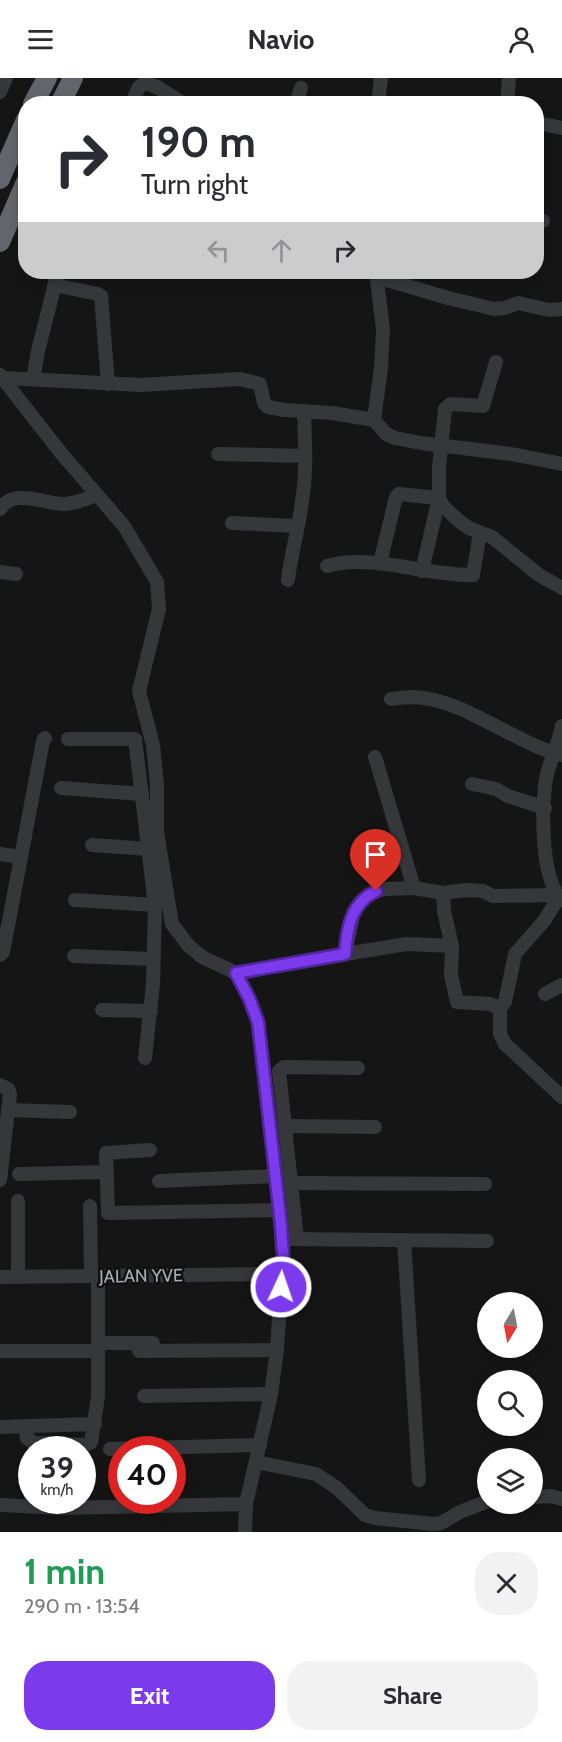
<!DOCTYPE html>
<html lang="en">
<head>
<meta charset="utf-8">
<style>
  :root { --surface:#fff; --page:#f2f2f3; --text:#2b2b33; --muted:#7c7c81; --accent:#7c3aed }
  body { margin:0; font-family:Cabin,sans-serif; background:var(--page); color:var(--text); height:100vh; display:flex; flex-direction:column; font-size:22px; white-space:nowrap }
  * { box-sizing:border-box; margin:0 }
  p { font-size:20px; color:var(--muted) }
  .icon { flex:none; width:33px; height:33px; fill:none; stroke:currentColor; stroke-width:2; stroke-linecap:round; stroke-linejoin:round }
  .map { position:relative; height:1454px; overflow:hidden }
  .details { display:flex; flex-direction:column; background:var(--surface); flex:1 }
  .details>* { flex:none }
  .hud { position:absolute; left:18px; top:18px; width:526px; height:183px; border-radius:24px; box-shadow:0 3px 9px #0003; background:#fff; color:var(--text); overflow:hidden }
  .needle { width:39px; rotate:190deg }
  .fabs { position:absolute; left:477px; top:1214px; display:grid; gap:12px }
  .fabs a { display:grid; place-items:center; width:66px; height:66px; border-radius:50%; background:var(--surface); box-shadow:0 3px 9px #0003; font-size:30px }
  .speed { position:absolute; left:18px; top:1358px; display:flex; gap:12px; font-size:30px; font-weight:700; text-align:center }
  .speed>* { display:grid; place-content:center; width:78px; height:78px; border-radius:50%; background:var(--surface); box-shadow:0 3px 9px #0003; line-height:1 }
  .speed small { font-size:15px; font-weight:400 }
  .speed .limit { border:9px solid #d22; background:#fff; color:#111 }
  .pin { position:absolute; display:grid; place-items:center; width:51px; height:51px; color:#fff; margin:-62px -26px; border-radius:50% 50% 50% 0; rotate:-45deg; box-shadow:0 0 6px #0007 }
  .pin .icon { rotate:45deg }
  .me { position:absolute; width:66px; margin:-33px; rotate:3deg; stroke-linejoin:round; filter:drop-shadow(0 0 4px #0008) }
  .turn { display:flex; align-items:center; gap:21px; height:126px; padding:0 24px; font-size:27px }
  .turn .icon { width:78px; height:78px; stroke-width:2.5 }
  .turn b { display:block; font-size:42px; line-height:51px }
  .lanes { display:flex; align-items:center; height:57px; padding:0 24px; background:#0003; justify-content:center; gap:30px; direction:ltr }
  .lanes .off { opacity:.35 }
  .round { display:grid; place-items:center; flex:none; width:63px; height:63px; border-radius:24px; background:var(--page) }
  .headline { display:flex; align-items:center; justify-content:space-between; height:102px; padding:0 24px }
  h1 { font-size:36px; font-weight:700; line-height:45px; color:#1e9e55 }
  .primary-button { display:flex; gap:12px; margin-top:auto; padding:12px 24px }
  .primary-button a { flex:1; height:69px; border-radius:24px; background:var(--accent); color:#fff; font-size:24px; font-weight:700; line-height:69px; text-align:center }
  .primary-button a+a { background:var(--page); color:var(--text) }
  header { display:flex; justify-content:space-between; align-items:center; height:78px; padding:0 24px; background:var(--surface); font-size:27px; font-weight:700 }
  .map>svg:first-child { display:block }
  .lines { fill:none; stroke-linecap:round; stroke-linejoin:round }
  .minor { stroke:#36373b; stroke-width:14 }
  .highway { stroke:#63656c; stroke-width:20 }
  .route-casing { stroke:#51269a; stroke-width:15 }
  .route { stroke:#7c3aed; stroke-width:10 }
  .labels { text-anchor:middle; stroke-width:5; stroke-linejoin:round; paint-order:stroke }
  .street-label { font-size:18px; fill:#a8acb5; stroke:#101011 }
</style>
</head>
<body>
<header><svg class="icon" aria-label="menu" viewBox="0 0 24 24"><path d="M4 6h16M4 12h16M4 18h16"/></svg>Navio<svg class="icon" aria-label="person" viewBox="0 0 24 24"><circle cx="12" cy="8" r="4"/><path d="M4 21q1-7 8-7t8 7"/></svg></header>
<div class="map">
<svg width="562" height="1454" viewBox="0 0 562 1454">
  <rect width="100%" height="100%" fill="#151516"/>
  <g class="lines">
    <g class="minor">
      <polyline points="0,14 6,0"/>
      <polyline points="131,26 139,9 145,5 157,9 184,26"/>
      <polyline points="296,26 301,10"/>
      <polyline points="378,26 381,0"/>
      <polyline points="507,26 509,0"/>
      <polyline points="537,45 562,50"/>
      <polyline points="537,141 543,143"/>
      <polyline points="219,194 236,194"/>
      <polyline points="376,194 383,251 381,290 374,342 386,356 395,360 421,365 511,376 562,386"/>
      <polyline points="377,199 448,220 494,231 505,230 518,225 549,232 562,231"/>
      <polyline points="54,207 98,216 101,218 108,306"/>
      <polyline points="496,284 483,328 451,326 445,331 439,389 439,420 443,428 459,443 469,450 492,459 539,497 562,510"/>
      <polyline points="0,297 61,375 124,448 157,504 159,531 139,613 153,667 157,706 157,754 172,846 188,867 202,879 236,895 249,920 258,944 276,1098 283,1177 277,1272 271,1316 246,1426 245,1454"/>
      <polyline points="4,300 141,307 240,301 260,306 264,325 268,329 284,332 332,335 374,342"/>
      <polyline points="33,301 38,273 58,194"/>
      <polyline points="218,376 305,378"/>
      <path d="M0,431C13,410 42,425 63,426C75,426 86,421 96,417"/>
      <polyline points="232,445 297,448"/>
      <polyline points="380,485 396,419 399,416 439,420 422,493"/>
      <path d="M327,488C375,475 424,498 473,497L480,455"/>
      <polyline points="0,494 16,496"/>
      <path d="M288,502C291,475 299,450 302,423C307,393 305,363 304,333"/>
      <path d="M391,621C398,620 406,619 414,619C464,621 513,665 562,677"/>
      <path d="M562,648C559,665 551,680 547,696C541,724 540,802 562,822"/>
      <polyline points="68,661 135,661 155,827 153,906 145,980"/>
      <polyline points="375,679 414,810"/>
      <polyline points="472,706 496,711 508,718 545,730"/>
      <polyline points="61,710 142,716"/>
      <polyline points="92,767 149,771"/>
      <polyline points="0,776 21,779"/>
      <polyline points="443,815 444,833 452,868 451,897 457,924 490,926 500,930"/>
      <polyline points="559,819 544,843 515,876 505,924 500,930 500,956 505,966 562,1019"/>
      <polyline points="75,822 155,827"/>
      <polyline points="345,876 407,866 452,868"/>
      <polyline points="0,877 3,874 43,663 45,660"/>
      <polyline points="74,878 152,881"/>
      <polyline points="236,895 345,876 354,833 367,818 376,813 386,811 414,810 443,815 466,812 483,813 493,818 557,817"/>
      <polyline points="545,916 562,907"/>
      <polyline points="102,932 151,933"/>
      <polyline points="0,1007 8,1011 10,1016 0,1102"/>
      <polyline points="8,1032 70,1034"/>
      <polyline points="286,1048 375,1049"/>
      <polyline points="150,1072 106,1075 108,1135 280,1132"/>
      <polyline points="19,1096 107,1094"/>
      <polyline points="159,1103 276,1098"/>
      <polyline points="292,1105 485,1106"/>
      <polyline points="90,1128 91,1198"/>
      <polyline points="290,1161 487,1163"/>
      <polyline points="297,1161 279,993 284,989 358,990"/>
      <polyline points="404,1162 419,1402"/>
      <polyline points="0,1199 281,1196"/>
      <polyline points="18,1199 18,1123"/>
      <polyline points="98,1265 153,1265"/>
      <polyline points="0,1273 98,1273"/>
      <polyline points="139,1273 277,1272"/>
      <polyline points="144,1318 271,1316"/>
      <polyline points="0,1349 95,1346"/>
      <polyline points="25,1349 27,1360 34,1365 86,1367 91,1364 98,1319 98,1198"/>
      <polyline points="110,1371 260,1367"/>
      <polyline points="256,1384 316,1396 337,1410 365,1437 375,1440 434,1446 441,1445 460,1434 488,1423"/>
      <polyline points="532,1419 550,1418 562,1421"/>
      <polyline points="0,1427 62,1430 246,1426"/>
    </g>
    <g class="highway">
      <polyline points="33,26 47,0"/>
      <polyline points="60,26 73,0"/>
      <polyline points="0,101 26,42"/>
      <polyline points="0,164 26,104"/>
    </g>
  </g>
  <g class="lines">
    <g class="route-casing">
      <path id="route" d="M281,1209L283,1177L281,1147L258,944L249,920L236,895L345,876C347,850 351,825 376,813"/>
    </g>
    <use href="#route" class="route"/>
  </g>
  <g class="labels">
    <g class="street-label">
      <text transform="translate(141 1198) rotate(-1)" y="6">JALAN YVE</text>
    </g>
  </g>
</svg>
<div class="fabs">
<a><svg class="needle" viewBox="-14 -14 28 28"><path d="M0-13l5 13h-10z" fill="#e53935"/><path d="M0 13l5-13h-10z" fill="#7c7c81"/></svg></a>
<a><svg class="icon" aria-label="search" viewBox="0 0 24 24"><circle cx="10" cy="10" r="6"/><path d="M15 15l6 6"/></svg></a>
<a><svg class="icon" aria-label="layers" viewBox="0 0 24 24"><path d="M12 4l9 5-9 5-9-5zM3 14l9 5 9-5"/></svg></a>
</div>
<div class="speed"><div>39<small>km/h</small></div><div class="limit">40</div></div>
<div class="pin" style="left:376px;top:813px;background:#d93025"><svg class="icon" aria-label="arrive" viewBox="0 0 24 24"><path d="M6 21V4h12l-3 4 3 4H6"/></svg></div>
<svg class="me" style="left:281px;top:1209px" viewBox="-20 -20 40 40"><circle r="17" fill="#7c3aed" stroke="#fff" stroke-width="3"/><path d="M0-11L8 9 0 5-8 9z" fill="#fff"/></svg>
<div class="hud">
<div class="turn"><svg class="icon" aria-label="right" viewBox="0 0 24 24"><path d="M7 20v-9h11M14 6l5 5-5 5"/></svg><div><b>190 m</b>Turn right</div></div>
<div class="lanes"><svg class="icon off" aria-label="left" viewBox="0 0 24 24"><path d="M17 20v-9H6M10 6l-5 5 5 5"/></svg><svg class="icon off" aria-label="ahead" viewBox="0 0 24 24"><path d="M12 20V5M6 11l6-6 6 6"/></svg><svg class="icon" aria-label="right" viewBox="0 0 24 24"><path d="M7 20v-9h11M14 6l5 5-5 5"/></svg></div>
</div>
</div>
<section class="details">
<div class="headline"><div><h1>1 min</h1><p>290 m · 13:54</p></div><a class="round"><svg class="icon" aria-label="close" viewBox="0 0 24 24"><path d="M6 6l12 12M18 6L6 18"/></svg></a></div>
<div class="primary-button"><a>Exit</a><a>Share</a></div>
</section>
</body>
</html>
